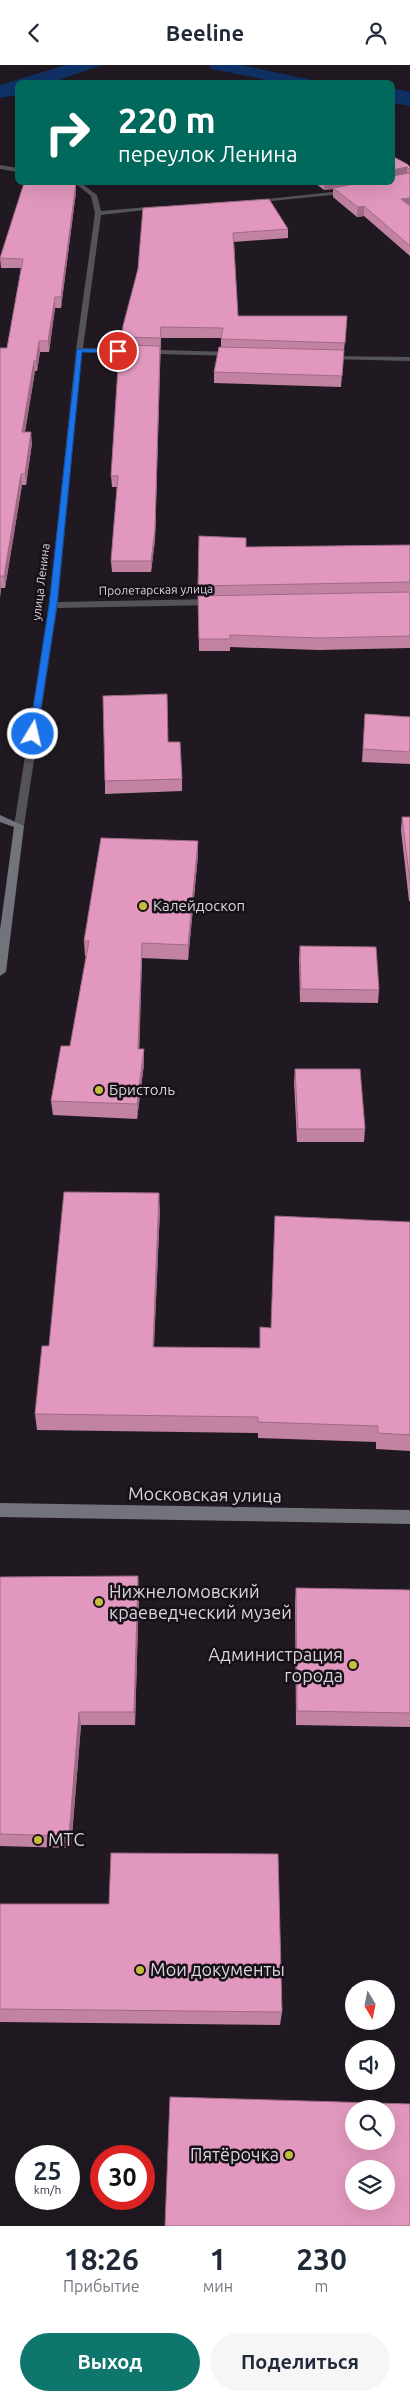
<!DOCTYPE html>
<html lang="ru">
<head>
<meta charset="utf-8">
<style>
  :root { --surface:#fff; --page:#f6f6f7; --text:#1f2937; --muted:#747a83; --accent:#0f766e }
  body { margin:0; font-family:Ubuntu,sans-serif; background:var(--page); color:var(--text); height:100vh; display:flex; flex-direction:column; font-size:19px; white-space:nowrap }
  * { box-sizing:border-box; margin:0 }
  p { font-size:16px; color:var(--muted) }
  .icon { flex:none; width:28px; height:28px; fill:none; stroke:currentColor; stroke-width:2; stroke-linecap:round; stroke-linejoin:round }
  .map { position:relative; height:2161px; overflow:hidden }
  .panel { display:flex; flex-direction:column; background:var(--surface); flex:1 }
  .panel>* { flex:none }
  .guide { position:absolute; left:15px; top:15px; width:380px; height:105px; border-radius:8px; box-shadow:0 5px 20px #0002; background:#00695c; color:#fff; overflow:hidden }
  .needle { width:32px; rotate:170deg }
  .controls { position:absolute; left:345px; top:1915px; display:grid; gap:10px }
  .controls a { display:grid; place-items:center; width:50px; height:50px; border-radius:50%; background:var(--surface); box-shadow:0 5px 20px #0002; font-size:25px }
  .speed { position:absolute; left:15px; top:2080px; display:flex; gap:10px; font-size:25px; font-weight:700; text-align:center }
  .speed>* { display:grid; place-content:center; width:65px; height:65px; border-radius:50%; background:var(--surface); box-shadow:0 5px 20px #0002; line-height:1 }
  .speed small { font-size:12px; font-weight:400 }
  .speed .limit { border:8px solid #d22; background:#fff; color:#111 }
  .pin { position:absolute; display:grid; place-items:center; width:42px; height:42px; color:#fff; margin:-21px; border:2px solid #fff; border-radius:50%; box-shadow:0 1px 5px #0007 }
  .me { position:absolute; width:55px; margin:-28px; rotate:9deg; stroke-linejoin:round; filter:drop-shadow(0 0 4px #0008) }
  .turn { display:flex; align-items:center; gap:18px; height:105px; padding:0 20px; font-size:22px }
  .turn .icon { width:65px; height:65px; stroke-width:2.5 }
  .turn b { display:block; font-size:35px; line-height:42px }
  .eta { display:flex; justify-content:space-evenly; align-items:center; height:85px; text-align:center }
  .eta b { font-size:30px; font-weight:700; line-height:35px }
  .primary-button { display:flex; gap:10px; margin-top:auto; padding:10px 20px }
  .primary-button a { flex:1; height:58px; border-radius:30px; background:var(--accent); color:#fff; font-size:20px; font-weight:700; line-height:58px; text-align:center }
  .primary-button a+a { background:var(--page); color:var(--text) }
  header { display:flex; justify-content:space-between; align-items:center; height:65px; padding:0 20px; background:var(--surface); font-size:22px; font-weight:700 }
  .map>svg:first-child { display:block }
  .water { fill:#0f3165 }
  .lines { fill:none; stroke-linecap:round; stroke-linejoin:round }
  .street { fill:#545359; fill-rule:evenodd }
  .secondary { fill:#73737c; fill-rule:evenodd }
  .wall { fill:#c283a3 }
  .shaded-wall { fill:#9e6a85 }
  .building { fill:#e298be; stroke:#9e6a85; fill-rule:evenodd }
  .route { fill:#1a73e8; stroke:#114b97 }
  .poi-dot { fill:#c5bc3d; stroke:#171019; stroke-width:2 }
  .labels { text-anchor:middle; stroke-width:5; stroke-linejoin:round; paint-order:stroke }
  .far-street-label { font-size:12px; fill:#d9d4db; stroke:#171019 }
  .poi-label { font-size:15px; fill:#d9d4db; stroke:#171019; text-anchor:start }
  .near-street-label { font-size:18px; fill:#d9d4db; stroke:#171019 }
  .near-poi-label { font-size:18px; fill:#d9d4db; stroke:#171019; text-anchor:start }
</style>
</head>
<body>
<header><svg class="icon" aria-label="back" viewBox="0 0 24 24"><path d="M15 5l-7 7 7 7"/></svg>Beeline<svg class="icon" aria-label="person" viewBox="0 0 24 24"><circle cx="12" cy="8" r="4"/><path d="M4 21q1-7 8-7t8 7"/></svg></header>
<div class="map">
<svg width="410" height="2161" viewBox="0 0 410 2161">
  <rect width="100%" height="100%" fill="#201922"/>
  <g class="water">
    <polygon points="66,0 102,0 53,17 18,18 17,30 0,33 0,20"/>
    <polygon points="209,0 241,0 321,17 277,17 212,4"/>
    <polygon points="392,23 410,27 410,41 393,38"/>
  </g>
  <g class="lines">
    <g class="street">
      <polygon points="0,100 18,103 18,107 0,104"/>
      <polygon points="75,118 81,118 97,130 101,146 160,141 163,143 101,150 83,283 234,287 238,289 234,291 82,287 58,537 215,534 219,537 215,540 57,543 24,761 19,764 14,761 49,540 76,285 95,148 91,131"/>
      <polygon points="350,125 352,128 252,138 249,136"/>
      <polygon points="325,291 410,292 410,296 327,294 323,292"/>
    </g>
    <g class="secondary">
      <polygon points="0,750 24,761 6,907 0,911 0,865 14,762 0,757"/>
      <polygon points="0,1438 410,1445 410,1459 0,1452"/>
    </g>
  </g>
  <g class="wall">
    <polygon points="392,91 410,102 410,191 364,151 357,152 333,132 333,124 324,125 315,118 392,118"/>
    <polygon points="76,127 61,243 55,243 49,287 40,287 37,306 35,306 25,367 32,378 26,420 22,420 5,523 1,523 0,532 0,283 7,283 21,203 1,203 0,193"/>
    <polygon points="143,143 288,164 288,173 234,177 238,251 347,251 341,322 214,318 214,307 221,282 221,273 161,273 155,475 151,507 112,507 111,496 117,422 112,422 111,411 122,280 122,272 138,204"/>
    <polygon points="246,473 246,482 410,480 410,583 319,585 230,582 230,586 199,586 198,521"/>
    <polygon points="365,649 410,652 410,699 362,697"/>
    <polygon points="182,714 182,726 105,729 105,716"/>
    <polygon points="402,752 410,752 410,836 409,836 401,765"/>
    <polygon points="198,790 188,895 142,893 139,984 144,984 144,999 137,1054 53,1050 51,1036 70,981 86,891 85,891 84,876"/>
    <polygon points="300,881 379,925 378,938 300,937 299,894"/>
    <polygon points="295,1004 365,1064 364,1077 297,1077 294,1017"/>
    <polygon points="160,1144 154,1282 260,1283 271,1263 410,1157 410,1386 376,1384 376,1377 258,1373 258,1368 37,1365 35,1349 49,1281"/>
    <polygon points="0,1512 139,1525 135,1660 81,1660 71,1783 0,1781"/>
    <polygon points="296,1523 410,1525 410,1662 296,1660 295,1538"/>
    <polygon points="0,1839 109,1839 282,1947 280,1960 0,1957"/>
  </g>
  <g class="shaded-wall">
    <polygon points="407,102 407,111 392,114 392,105"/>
    <polygon points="76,118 76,127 61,243 61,232"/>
    <polygon points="325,118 375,118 333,123 333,124 324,125"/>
    <polygon points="410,133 410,143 401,134"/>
    <polygon points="364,141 364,151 357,152 358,142"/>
    <polygon points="55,232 55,243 49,287 48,276"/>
    <polygon points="39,276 40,287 37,306 36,296"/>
    <polygon points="160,281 155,475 151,507 151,496"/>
    <polygon points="34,296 35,306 23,378 22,367"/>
    <polygon points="31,367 32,378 26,420 25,409"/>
    <polygon points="21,409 22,420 5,523 4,511"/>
    <polygon points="0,511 1,523 0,532"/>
    <polygon points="198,776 198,790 188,895 188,880"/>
    <polygon points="142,878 142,893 139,998 138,984"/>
    <polygon points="144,984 144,999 137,1054 137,1039"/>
    <polygon points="159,1128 160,1144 153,1298 153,1282"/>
    <polygon points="138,1511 139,1525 135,1660 134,1647"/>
    <polygon points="79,1647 81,1660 71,1783 69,1771"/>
  </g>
  <g class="building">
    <polygon points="392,91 407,99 410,102 410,105 407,102 392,105"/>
    <polygon points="410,106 410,133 401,134 410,141 410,181 364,141 358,142 333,123 360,118 392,118 392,111 409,108"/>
    <polygon points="24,118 76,118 61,232 55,232 48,276 39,276 36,296 34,296 22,367 31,367 25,409 21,409 4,511 0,511 0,513 0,283 7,283 23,194 0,193"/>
    <polygon points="269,134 288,164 233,168 238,251 347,251 345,278 221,274 223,263 161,262 160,273 122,272 123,261 138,204 143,143"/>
    <polygon points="121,280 160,281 155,464 151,496 111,496 118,411 111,411 119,287"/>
    <polygon points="219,282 344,285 342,311 214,307"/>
    <polygon points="199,471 246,473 246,482 410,480 410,517 198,521"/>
    <polygon points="410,527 410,571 319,573 230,570 230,574 199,574 198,531"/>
    <polygon points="167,629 168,677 180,677 182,714 105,716 103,631"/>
    <polygon points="365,649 410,652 410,687 363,684"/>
    <polygon points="402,752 410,752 410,817"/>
    <polygon points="101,773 198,776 188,880 142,878 138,984 144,984 137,1039 51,1036 61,981 70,981 89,876 84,876"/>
    <polygon points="300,881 376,882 379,925 301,924"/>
    <polygon points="295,1004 360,1004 365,1064 298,1064"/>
    <polygon points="64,1127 159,1128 153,1282 260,1283 260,1262 271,1263 275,1151 410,1157 410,1370 378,1368 378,1361 258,1357 258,1352 35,1349 42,1281 49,1281"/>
    <polygon points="138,1511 134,1647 79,1647 69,1771 0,1769 0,1512"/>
    <polygon points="296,1523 410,1525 410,1648 297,1646"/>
    <polygon points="111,1788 278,1789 282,1947 0,1944 0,1839 109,1839"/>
    <path d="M170,2032L410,2039V2161H165ZM354,2044H386V2076H354ZM354,2104H386V2136H354Z"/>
  </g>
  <polygon class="route" points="77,284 118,284 121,286 118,288 82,287 57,540 37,669 33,671 29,669 49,540"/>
  <g class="poi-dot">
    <circle cx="143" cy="841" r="5"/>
    <circle cx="99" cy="1025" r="5"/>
    <circle cx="99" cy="1537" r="5"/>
    <circle cx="353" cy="1600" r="5"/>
    <circle cx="38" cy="1775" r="5"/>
    <circle cx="140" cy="1905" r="5"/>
    <circle cx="289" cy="2090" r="5"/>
  </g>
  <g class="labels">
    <g class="far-street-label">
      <text transform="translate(41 517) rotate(-83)" y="4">улица Ленина</text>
      <text transform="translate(156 525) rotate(-1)" y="4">Пролетарская улица</text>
    </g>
    <g class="poi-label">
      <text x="153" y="846">Калейдоскоп</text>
      <text x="109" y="1030">Бристоль</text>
    </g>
    <g class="near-street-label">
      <text transform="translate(205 1430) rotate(1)" y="6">Московская улица</text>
    </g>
    <g class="near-poi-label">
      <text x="109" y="1533">Нижнеломовский<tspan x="109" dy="21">краеведческий музей</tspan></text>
      <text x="343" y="1596" text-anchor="end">Администрация<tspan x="343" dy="21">города</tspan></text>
      <text x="48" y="1781">МТС</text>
      <text x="150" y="1911">Мои документы</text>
      <text x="279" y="2096" text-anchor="end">Пятёрочка</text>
    </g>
  </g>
</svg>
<div class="controls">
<a><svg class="needle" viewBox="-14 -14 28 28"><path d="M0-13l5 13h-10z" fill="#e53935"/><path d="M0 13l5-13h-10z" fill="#747a83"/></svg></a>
<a><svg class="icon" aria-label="sound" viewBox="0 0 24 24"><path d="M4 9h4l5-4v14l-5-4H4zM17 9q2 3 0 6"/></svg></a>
<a><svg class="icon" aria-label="search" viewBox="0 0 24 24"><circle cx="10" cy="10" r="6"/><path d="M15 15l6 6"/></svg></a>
<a><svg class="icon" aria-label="layers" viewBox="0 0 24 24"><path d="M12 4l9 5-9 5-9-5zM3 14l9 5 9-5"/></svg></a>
</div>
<div class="speed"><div>25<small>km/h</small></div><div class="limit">30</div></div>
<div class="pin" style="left:118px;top:286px;background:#d93025"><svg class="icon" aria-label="arrive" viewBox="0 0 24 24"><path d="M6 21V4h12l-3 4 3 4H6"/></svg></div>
<svg class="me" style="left:33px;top:669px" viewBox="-20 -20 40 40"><circle r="17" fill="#1a73e8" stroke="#fff" stroke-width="3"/><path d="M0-11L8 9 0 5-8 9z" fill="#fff"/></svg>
<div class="guide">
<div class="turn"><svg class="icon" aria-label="right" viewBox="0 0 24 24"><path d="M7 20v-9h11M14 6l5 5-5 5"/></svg><div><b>220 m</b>переулок Ленина</div></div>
</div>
</div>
<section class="panel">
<div class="eta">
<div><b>18:26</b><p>Прибытие</p></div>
<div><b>1</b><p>мин</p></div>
<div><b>230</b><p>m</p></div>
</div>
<div class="primary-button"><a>Выход</a><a>Поделиться</a></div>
</section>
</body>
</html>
